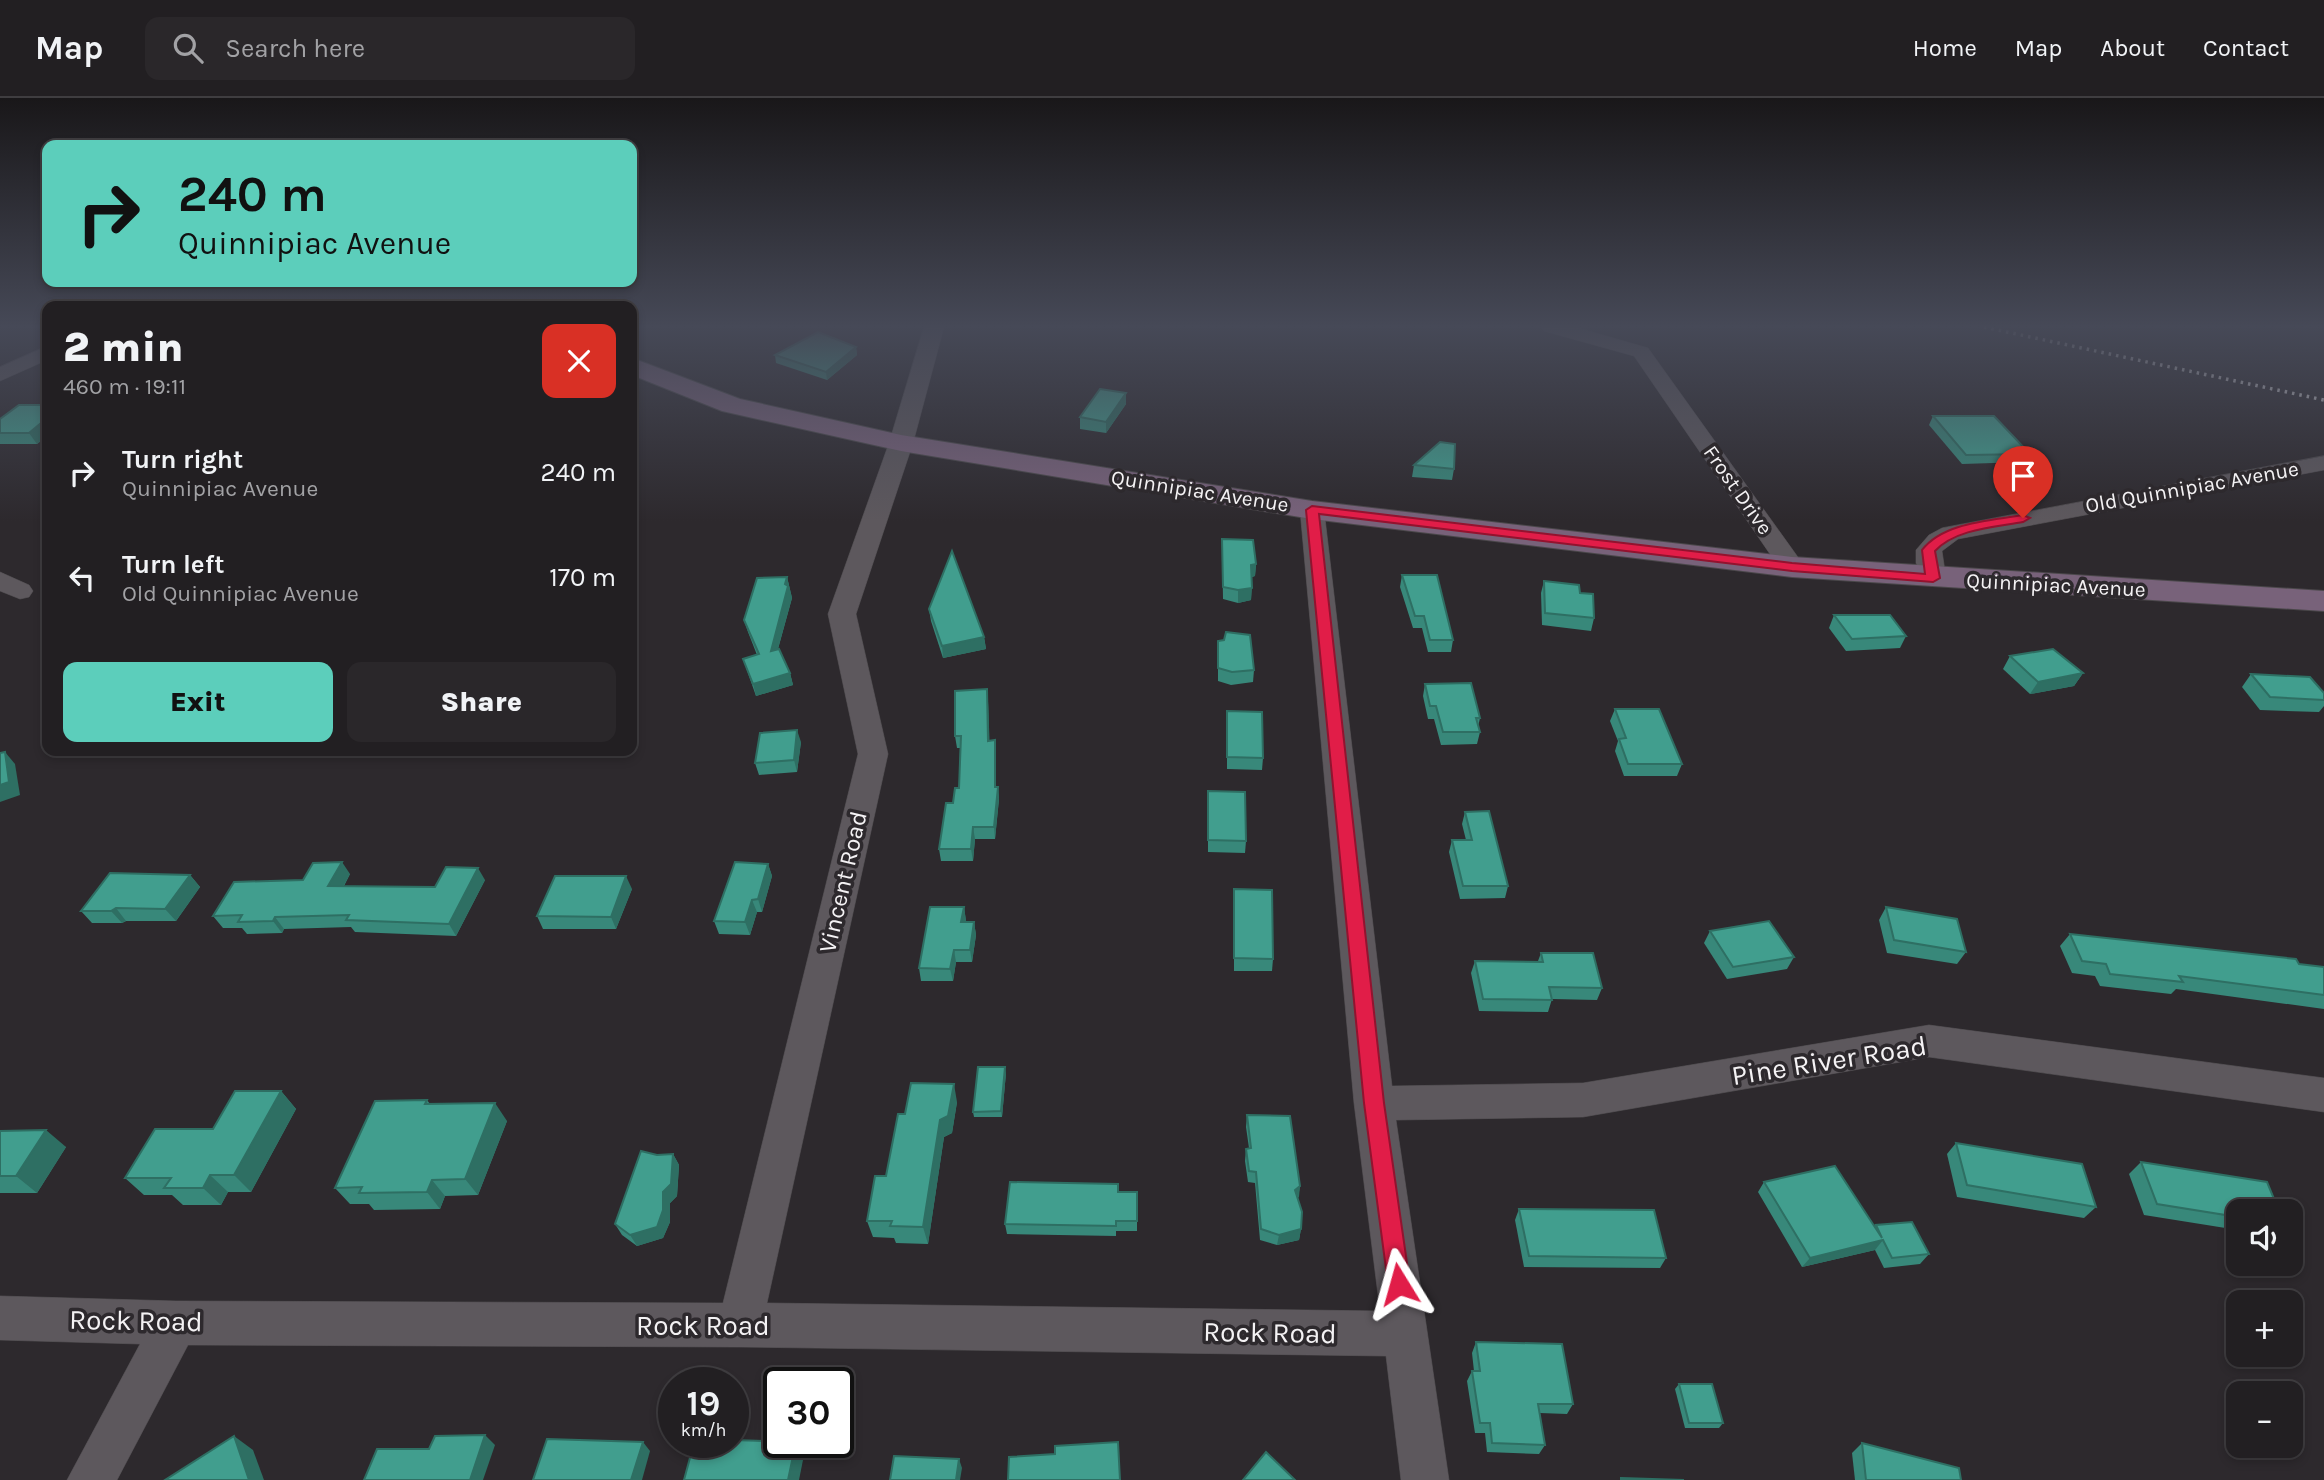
<!DOCTYPE html>
<html lang="en">
<head>
<meta charset="utf-8">
<style>
  :root { --surface:#221f22; --page:#2a272a; --text:#f1f3f6; --muted:#a2a2a5; --line:#3f3d40; --accent:#5ccebb }
  body { margin:0; font-family:Karla,sans-serif; background:var(--page); color:var(--text); height:100vh; display:flex; flex-direction:column; font-size:26px; white-space:nowrap }
  * { box-sizing:border-box; margin:0 }
  p { font-size:23px; color:var(--muted) }
  .icon { flex:none; width:38px; height:38px; fill:none; stroke:currentColor; stroke-width:2; stroke-linecap:round; stroke-linejoin:round }
  .map { position:relative; flex:1; overflow:hidden }
  .side { position:absolute; left:42px; top:203px; width:595px; height:455px; display:flex; flex-direction:column; background:var(--surface); border-radius:14px; box-shadow:0 4px 10px #0003,0 0 0 2px var(--line) }
  .side>* { flex:none }
  .top-card { position:absolute; left:42px; top:42px; width:595px; height:147px; border-radius:14px; box-shadow:0 4px 10px #0003,0 0 0 2px var(--line); background:#5ccebb; color:#111; overflow:hidden }
  .buttons { position:absolute; left:2226px; top:1101px; display:grid; gap:14px }
  .buttons a { display:grid; place-items:center; width:77px; height:77px; border-radius:14px; background:var(--surface); box-shadow:0 4px 10px #0003,0 0 0 2px var(--line); font-size:35px }
  .speed { position:absolute; left:658px; top:1269px; display:flex; gap:14px; font-size:35px; font-weight:700; text-align:center }
  .speed>* { display:grid; place-content:center; width:91px; height:91px; border-radius:50%; background:var(--surface); box-shadow:0 4px 10px #0003,0 0 0 2px var(--line); line-height:1 }
  .speed small { font-size:18px; font-weight:400 }
  .speed .limit { border:4px solid #111; border-radius:10px; background:#fff; color:#111 }
  .pin { position:absolute; display:grid; place-items:center; width:60px; height:60px; color:#fff; margin:-72px -30px; border-radius:50% 50% 50% 0; rotate:-45deg; box-shadow:0 0 7px #0007 }
  .pin .icon { rotate:45deg }
  .me { position:absolute; width:77px; margin:-38px; rotate:352deg; stroke-linejoin:round; filter:drop-shadow(0 0 5px #0008) }
  .turn { display:flex; align-items:center; gap:24px; height:147px; padding:0 21px; font-size:32px }
  .turn .icon { width:91px; height:91px; stroke-width:2.5 }
  .turn b { display:block; font-size:49px; line-height:60px }
  .round { display:grid; place-items:center; flex:none; width:74px; height:74px; border-radius:14px; background:var(--page) }
  .overview { display:flex; align-items:center; justify-content:space-between; height:119px; padding:0 21px }
  h1 { font-size:42px; font-weight:800; line-height:52px }
  .cta { display:flex; gap:14px; margin-top:auto; padding:14px 21px }
  .cta a { flex:1; height:80px; border-radius:14px; background:var(--accent); color:#111; font-size:28px; font-weight:800; line-height:80px; text-align:center }
  .cta a+a { background:var(--page); color:var(--text) }
  ul { padding:0; list-style:none }
  li { display:flex; align-items:center; gap:21px; height:105px; padding:0 21px }
  li div { flex:1 }
  li b { display:block; font-size:26px }
  li em { font-style:normal }
  header { display:flex; align-items:center; gap:42px; box-sizing:border-box; height:98px; padding:0 35px; background:var(--surface); border-bottom:2px solid var(--line) }
  header strong { font-size:33px }
  nav { display:flex; gap:38px; margin-inline-start:auto; font-size:24px }
  .search { width:490px; height:63px; background:var(--page); display:flex; align-items:center; gap:18px; box-sizing:border-box; padding:0 24px; border-radius:14px; color:var(--muted); font-size:26px }
  .map>svg:first-child { display:block }
  .lines { fill:none; stroke-linecap:round; stroke-linejoin:round }
  .minor-casing { stroke:#4b484b; stroke-width:1 }
  .secondary-casing { stroke:#4b484b; stroke-width:2 }
  .minor { fill:#5d585d; fill-rule:evenodd }
  .secondary { fill:#78627a; fill-rule:evenodd }
  .rail { stroke:#cac7ca; stroke-width:3.5; stroke-dasharray:2.5 5; stroke-linecap:butt }
  .wall { fill:#38887a }
  .shaded-wall { fill:#2e6f63 }
  .building { fill:#419e8e; stroke:#2e6f63; stroke-width:2 }
  .route { fill:#e11d48; stroke:#92132f; stroke-width:2 }
  .labels { text-anchor:middle; stroke-width:7; stroke-linejoin:round; paint-order:stroke }
  .far-street-label { font-size:21px; fill:#f4f2f4; stroke:#2d292d }
  .street-label { font-size:24px; fill:#f4f2f4; stroke:#2d292d }
  .near-street-label { font-size:28px; fill:#f4f2f4; stroke:#2d292d }
</style>
</head>
<body>
<header>
<strong>Map</strong>
<div class="search"><svg class="icon" aria-label="search" viewBox="0 0 24 24"><circle cx="10" cy="10" r="6"/><path d="M15 15l6 6"/></svg>Search here</div>
<nav><a>Home</a><a>Map</a><a>About</a><a>Contact</a></nav>
</header>
<div class="map">
<svg width="2324" height="1382" viewBox="0 0 2324 1382">
  <rect width="100%" height="100%" fill="#2d292d"/>
  <g class="lines">
    <g class="minor-casing">
      <g id="minor">
        <polygon points="924,229 944,229 913,345 856,516 888,656 767,1205 1380,1213 1354,1005 1300,412 1303,407 1312,405 1321,407 1324,412 1392,988 1583,985 1929,927 2324,980 2324,1014 1929,959 1583,1019 1396,1022 1449,1382 1401,1382 1386,1258 740,1249 188,1247 117,1382 67,1382 140,1246 0,1242 0,1198 176,1203 723,1205 858,656 828,516 889,345"/>
        <polygon points="1541,229 1575,229 1648,250 1805,469 1801,475 1792,477 1783,475 1634,258 1544,233"/>
        <polygon points="47,248 47,262 0,283 0,269"/>
        <polygon points="2324,358 2324,372 1958,441 1942,453 1946,480 1942,486 1933,488 1924,486 1916,465 1916,452 1929,437 1942,430"/>
        <polygon points="0,474 29,487 33,493 29,499 20,501 0,493"/>
      </g>
    </g>
    <g class="secondary-casing">
      <polygon id="secondary" points="632,260 740,301 901,337 1312,403 1792,459 2324,493 2324,513 1792,479 1312,421 901,353 722,313 632,277"/>
    </g>
    <use href="#minor" class="minor"/>
    <use href="#secondary" class="secondary"/>
    <polyline class="rail" points="1984,229 2324,302"/>
  </g>
  <g class="wall">
    <polygon points="856,249 857,257 827,282 776,265 775,257"/>
    <polygon points="1126,295 1126,306 1106,335 1080,331 1080,319"/>
    <polygon points="47,307 47,338 37,346 0,346 0,321"/>
    <polygon points="1933,318 2030,356 2025,364 1962,366 1929,327"/>
    <polygon points="1414,367 1454,371 1452,382 1412,379"/>
    <polygon points="1222,441 1256,466 1255,478 1252,479 1251,502 1238,505 1223,501"/>
    <polygon points="1402,477 1453,542 1451,554 1428,554 1422,530 1413,530 1400,489"/>
    <polygon points="787,479 792,500 778,551 790,575 793,587 756,598 743,561 757,557 748,534 744,522"/>
    <polygon points="1544,483 1580,495 1594,520 1591,533 1542,527 1541,495"/>
    <polygon points="929,511 984,539 986,551 943,560 931,523"/>
    <polygon points="1834,517 1906,538 1900,550 1846,553 1829,530"/>
    <polygon points="1218,543 1254,572 1253,584 1231,587 1218,583"/>
    <polygon points="2010,558 2083,575 2074,588 2030,596 2003,571"/>
    <polygon points="2251,576 2324,595 2324,608 2319,614 2260,612 2242,589"/>
    <polygon points="1425,586 1480,620 1478,629 1480,634 1477,646 1441,647 1434,621 1428,621 1423,598"/>
    <polygon points="987,591 988,603 989,642 995,642 996,654 996,689 998,689 999,701 995,741 975,741 973,763 941,763 939,751 953,705 959,690 960,650 957,650 955,638"/>
    <polygon points="1615,611 1682,666 1677,678 1624,678 1615,653 1618,643 1610,623"/>
    <polygon points="1227,613 1263,660 1262,672 1227,671"/>
    <polygon points="801,644 797,674 759,677 755,665"/>
    <polygon points="1208,693 1246,743 1245,755 1208,754"/>
    <polygon points="1465,714 1508,788 1505,800 1460,801 1449,754 1452,742 1466,742 1462,726"/>
    <polygon points="768,766 772,778 762,814 757,814 750,837 719,836 714,823"/>
    <polygon points="350,776 344,788 435,789 485,782 456,838 355,834 351,829 284,831 282,835 247,836 242,830 223,830 213,818 303,782"/>
    <polygon points="190,777 200,789 176,823 126,823 122,825 92,825 81,813"/>
    <polygon points="632,791 616,831 543,831 537,818"/>
    <polygon points="1234,791 1273,861 1272,873 1234,873"/>
    <polygon points="964,809 966,824 974,824 976,837 972,864 956,864 953,883 921,883 919,870"/>
    <polygon points="1886,809 1966,854 1957,866 1887,855 1879,822"/>
    <polygon points="1710,833 1794,859 1787,871 1727,881 1704,845"/>
    <polygon points="2070,836 2324,869 2324,911 2176,891 2171,896 2100,888 2095,878 2072,875 2060,848"/>
    <polygon points="1541,855 1602,890 1597,902 1552,901 1548,914 1479,913 1471,875 1475,863 1538,863"/>
    <polygon points="1006,975 1002,1019 974,1019 973,1014"/>
    <polygon points="281,993 296,1011 251,1094 228,1094 221,1107 183,1107 172,1097 144,1097 125,1080"/>
    <polygon points="427,1002 430,1006 507,1023 478,1097 445,1098 440,1111 374,1112 369,1106 350,1106 335,1090"/>
    <polygon points="957,1004 952,1035 944,1039 928,1146 896,1145 894,1140 873,1139 867,1123 886,1078 905,1016"/>
    <polygon points="1247,1017 1300,1088 1298,1100 1301,1131 1299,1142 1277,1147 1260,1142 1255,1085 1248,1084 1245,1063 1246,1051 1249,1050 1246,1029"/>
    <polygon points="0,1033 66,1049 37,1095 0,1095"/>
    <polygon points="1956,1045 2096,1109 2084,1120 1957,1099 1947,1056"/>
    <polygon points="673,1056 679,1067 677,1098 670,1105 670,1124 663,1140 637,1148 622,1137 615,1126 657,1057"/>
    <polygon points="2141,1064 2238,1113 2238,1132 2144,1117 2129,1076"/>
    <polygon points="1764,1084 1875,1128 1876,1127 1929,1156 1920,1166 1884,1170 1875,1152 1802,1169 1758,1094"/>
    <polygon points="1118,1094 1137,1094 1137,1133 1116,1133 1116,1138 1007,1136 1005,1126"/>
    <polygon points="1519,1111 1666,1160 1660,1170 1524,1169 1515,1122"/>
    <polygon points="1476,1244 1573,1306 1567,1316 1540,1315 1545,1347 1539,1356 1487,1354 1485,1335 1475,1335 1467,1283 1472,1273 1474,1273 1472,1255"/>
    <polygon points="1679,1286 1723,1325 1719,1330 1685,1330 1675,1291"/>
    <polygon points="1862,1345 1961,1382 1855,1382 1852,1355"/>
  </g>
  <g class="shaded-wall">
    <polygon points="856,249 857,257 827,282 826,274"/>
    <polygon points="1126,295 1126,306 1106,335 1106,324"/>
    <polygon points="47,320 47,338 37,346 29,335"/>
    <polygon points="1256,466 1255,478 1250,479 1251,467"/>
    <polygon points="787,479 792,500 774,565 771,553"/>
    <polygon points="1252,490 1251,502 1238,505 1238,492"/>
    <polygon points="984,539 986,551 943,560 942,548"/>
    <polygon points="790,575 793,587 756,598 753,586"/>
    <polygon points="2083,575 2074,588 2030,596 2038,584"/>
    <polygon points="987,591 988,603 990,654 988,643"/>
    <polygon points="797,632 801,644 797,674 794,662"/>
    <polygon points="995,642 996,654 996,701 995,689"/>
    <polygon points="5,654 15,666 20,697 0,704 0,687"/>
    <polygon points="998,689 999,701 995,741 994,729"/>
    <polygon points="973,729 975,741 973,763 971,751"/>
    <polygon points="342,764 350,776 337,800 328,788"/>
    <polygon points="768,766 772,778 762,814 758,801"/>
    <polygon points="478,770 485,782 456,838 449,826"/>
    <polygon points="190,777 200,789 176,823 165,811"/>
    <polygon points="626,778 632,791 616,831 611,819"/>
    <polygon points="752,802 757,814 750,837 745,824"/>
    <polygon points="964,809 966,822 964,836 961,824"/>
    <polygon points="116,810 126,823 122,825 111,813"/>
    <polygon points="275,819 284,831 282,835 273,823"/>
    <polygon points="974,824 976,837 972,864 970,852"/>
    <polygon points="954,852 956,864 953,883 950,871"/>
    <polygon points="1005,969 1006,975 1002,1019 1001,1013"/>
    <polygon points="954,986 957,1004 952,1035 944,1039 928,1146 923,1129 940,1022"/>
    <polygon points="281,993 296,1011 251,1094 234,1077"/>
    <polygon points="495,1005 507,1023 478,1097 465,1081"/>
    <polygon points="46,1032 66,1049 37,1095 16,1078"/>
    <polygon points="673,1056 679,1067 677,1098 670,1105 670,1124 663,1140 637,1148 630,1137 663,1094"/>
    <polygon points="210,1077 228,1094 221,1107 203,1090"/>
    <polygon points="432,1082 445,1098 440,1111 427,1094"/>
    <polygon points="1300,1088 1299,1099 1293,1103 1295,1092"/>
    <polygon points="1301,1131 1299,1142 1277,1147 1279,1137"/>
    <polygon points="1883,1142 1875,1152 1802,1169 1810,1160"/>
    <polygon points="485,1337 495,1347 483,1382 470,1382"/>
    <polygon points="234,1338 253,1352 264,1382 249,1382"/>
    <polygon points="643,1344 650,1353 642,1382 631,1382"/>
    <polygon points="796,1344 804,1357 799,1382 788,1382"/>
    <polygon points="959,1361 962,1370 960,1382 956,1382"/>
  </g>
  <g class="building">
    <polygon points="818,234 856,249 826,274 775,257"/>
    <polygon points="1100,291 1126,295 1106,324 1080,319"/>
    <polygon points="19,307 47,307 47,320 29,335 0,335 0,321"/>
    <polygon points="1933,318 1994,318 2030,356 1966,357"/>
    <polygon points="1440,344 1455,346 1454,371 1414,367"/>
    <polygon points="1222,441 1253,442 1256,466 1251,467 1252,490 1238,492 1223,489"/>
    <polygon points="952,453 984,539 942,548 929,511"/>
    <polygon points="1402,477 1437,477 1453,542 1430,542 1424,518 1415,518"/>
    <polygon points="787,479 785,486 788,488 771,553 779,551 790,575 753,586 743,561 759,556 744,522 757,480"/>
    <polygon points="1544,483 1579,487 1580,495 1593,496 1594,520 1545,515"/>
    <polygon points="1834,517 1890,517 1906,538 1852,541"/>
    <polygon points="1226,534 1250,537 1254,572 1232,574 1218,570 1218,543 1224,542"/>
    <polygon points="2053,551 2083,575 2038,584 2010,558"/>
    <polygon points="2251,576 2310,579 2324,595 2324,602 2270,599"/>
    <polygon points="1471,585 1480,620 1476,620 1480,634 1443,634 1436,608 1430,608 1425,586"/>
    <polygon points="987,591 988,643 995,642 995,689 998,689 994,729 973,729 971,751 939,751 946,705 953,705 955,690 959,690 961,638 955,638 955,593"/>
    <polygon points="1615,611 1659,611 1682,666 1628,666 1619,641 1626,640"/>
    <polygon points="1227,613 1262,614 1263,660 1227,659"/>
    <polygon points="797,632 794,662 755,665 760,635"/>
    <polygon points="5,654 9,684 0,687 0,655"/>
    <polygon points="1208,693 1245,694 1246,743 1208,742"/>
    <polygon points="1489,713 1508,788 1463,788 1452,742 1472,742 1465,714"/>
    <polygon points="342,764 328,788 435,789 446,769 478,770 449,826 346,822 349,817 275,819 273,823 238,824 242,817 213,818 234,784 303,782 313,765"/>
    <polygon points="735,764 768,766 758,801 752,802 745,824 714,823"/>
    <polygon points="110,775 190,777 165,811 116,810 111,813 81,813"/>
    <polygon points="555,778 626,778 611,819 537,818"/>
    <polygon points="1234,791 1272,792 1273,861 1234,860"/>
    <polygon points="930,809 964,809 961,824 974,824 970,852 954,852 950,871 919,870"/>
    <polygon points="1886,809 1957,821 1966,854 1894,842"/>
    <polygon points="1769,823 1794,859 1733,869 1710,833"/>
    <polygon points="2070,836 2296,861 2299,866 2324,869 2324,897 2179,878 2183,884 2110,876 2106,866 2082,863"/>
    <polygon points="1541,855 1593,855 1602,890 1549,889 1552,902 1483,901 1475,863 1543,864"/>
    <polygon points="978,969 1005,969 1001,1013 973,1014"/>
    <polygon points="911,985 954,986 948,1018 940,1022 923,1129 890,1128 892,1123 867,1123 875,1078 886,1078 898,1016 905,1016"/>
    <polygon points="235,993 281,993 234,1077 210,1077 203,1090 164,1090 171,1080 125,1080 155,1031 213,1031"/>
    <polygon points="427,1002 425,1006 495,1005 465,1081 432,1082 427,1094 359,1095 362,1089 335,1090 375,1003"/>
    <polygon points="1247,1017 1290,1018 1300,1088 1295,1092 1302,1114 1301,1131 1279,1137 1261,1131 1256,1074 1249,1073 1246,1051 1251,1050"/>
    <polygon points="46,1032 16,1078 0,1078 0,1033"/>
    <polygon points="1956,1045 2082,1066 2096,1109 1967,1087"/>
    <polygon points="641,1053 657,1057 673,1056 671,1086 663,1094 663,1112 657,1129 630,1137 615,1126"/>
    <polygon points="2141,1064 2267,1084 2279,1113 2238,1113 2238,1119 2157,1106"/>
    <polygon points="1835,1068 1882,1140 1876,1127 1912,1124 1929,1156 1892,1160 1883,1142 1810,1160 1764,1084"/>
    <polygon points="1010,1084 1118,1086 1118,1094 1137,1094 1137,1123 1116,1123 1116,1128 1005,1126"/>
    <polygon points="1519,1111 1654,1112 1666,1160 1529,1158"/>
    <polygon points="1476,1244 1562,1246 1573,1306 1538,1306 1545,1347 1492,1345 1490,1325 1480,1325 1472,1273 1480,1273"/>
    <polygon points="1679,1286 1712,1286 1723,1325 1689,1325"/>
    <polygon points="485,1337 470,1382 364,1382 377,1351 429,1351 435,1338"/>
    <polygon points="234,1338 249,1382 165,1382"/>
    <polygon points="547,1341 643,1344 631,1382 533,1382"/>
    <polygon points="733,1342 796,1344 788,1382 684,1382 691,1356 720,1357 723,1344 733,1344"/>
    <polygon points="1118,1344 1120,1382 1008,1382 1009,1359 1055,1356 1055,1348"/>
    <polygon points="1862,1345 1959,1370 1961,1382 1866,1382"/>
    <polygon points="1266,1354 1295,1382 1243,1382"/>
    <polygon points="894,1358 959,1361 956,1382 890,1382"/>
    <polygon points="1621,1380 1684,1382 1621,1382"/>
  </g>
  <linearGradient id="sky" x2="0" y2="1"><stop stop-color="#191719"/><stop offset="0.54" stop-color="#464957"/><stop offset="1" stop-color="#464957" stop-opacity="0"/></linearGradient>
  <rect width="2324" height="423" fill="url(#sky)"/>
  <path class="route" d="M1312,408L1792,465L1925,476L1922,452C1944,424 1990,423 2023,417L2030,420L2023,424C1995,429 1955,431 1935,453L1940,480L1933,484L1792,473L1319,416L1384,1005L1410,1186L1407,1194L1399,1197L1392,1194L1388,1186L1364,1005L1306,412Z"/>
  <g class="labels">
    <g class="far-street-label">
      <text transform="translate(2192 389) rotate(-10)" y="7">Old Quinnipiac Avenue</text>
      <text transform="translate(1738 392) rotate(55)" y="7">Frost Drive</text>
      <text transform="translate(1200 393) rotate(9)" y="7">Quinnipiac Avenue</text>
      <text transform="translate(2056 487) rotate(3)" y="7">Quinnipiac Avenue</text>
    </g>
    <g class="street-label">
      <text transform="translate(843 784) rotate(-77)" y="8">Vincent Road</text>
    </g>
    <g class="near-street-label">
      <text transform="translate(1829 962) rotate(-9)" y="10">Pine River Road</text>
      <text transform="translate(136 1222) rotate(1)" y="10">Rock Road</text>
      <text x="703" y="1237">Rock Road</text>
      <text transform="translate(1270 1234) rotate(1)" y="10">Rock Road</text>
    </g>
  </g>
</svg>
<div class="buttons">
<a><svg class="icon" aria-label="sound" viewBox="0 0 24 24"><path d="M4 9h4l5-4v14l-5-4H4zM17 9q2 3 0 6"/></svg></a>
<a>+</a>
<a>−</a>
</div>
<div class="speed"><div>19<small>km/h</small></div><div class="limit">30</div></div>
<div class="pin" style="left:2023px;top:420px;background:#d93025"><svg class="icon" aria-label="arrive" viewBox="0 0 24 24"><path d="M6 21V4h12l-3 4 3 4H6"/></svg></div>
<svg class="me" style="left:1399px;top:1186px" viewBox="-20 -20 40 40"><path d="M0-17L14 15 0 8-14 15z" fill="#e11d48" stroke="#fff" stroke-width="4"/></svg>
<div class="top-card">
<div class="turn"><svg class="icon" aria-label="right" viewBox="0 0 24 24"><path d="M7 20v-9h11M14 6l5 5-5 5"/></svg><div><b>240 m</b>Quinnipiac Avenue</div></div>
</div>
<section class="side">
<div class="overview"><div><h1>2 min</h1><p>460 m · 19:11</p></div><a class="round" style="background:#d93025;color:#fff"><svg class="icon" aria-label="close" viewBox="0 0 24 24"><path d="M6 6l12 12M18 6L6 18"/></svg></a></div>
<ul>
<li><svg class="icon" aria-label="right" viewBox="0 0 24 24"><path d="M7 20v-9h11M14 6l5 5-5 5"/></svg><div><b>Turn right</b><p>Quinnipiac Avenue</p></div><em>240 m</em></li>
<li><svg class="icon" aria-label="left" viewBox="0 0 24 24"><path d="M17 20v-9H6M10 6l-5 5 5 5"/></svg><div><b>Turn left</b><p>Old Quinnipiac Avenue</p></div><em>170 m</em></li>
</ul>
<div class="cta"><a>Exit</a><a>Share</a></div>
</section>
</div>
</body>
</html>
